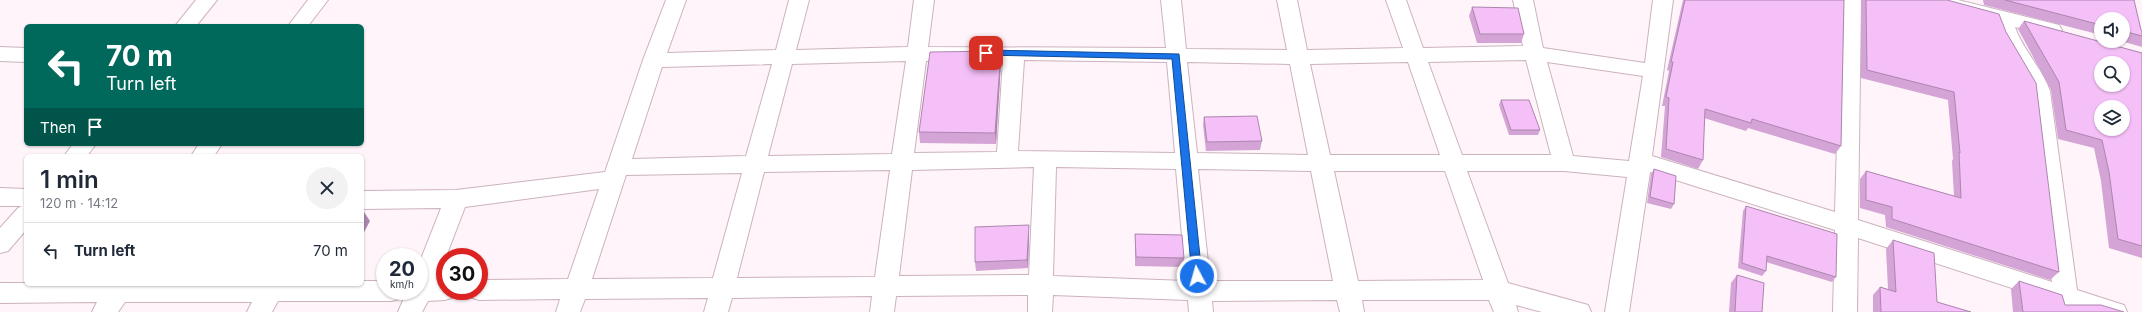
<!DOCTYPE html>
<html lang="en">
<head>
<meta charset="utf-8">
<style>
  :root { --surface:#fff; --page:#f2f2f3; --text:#1f2937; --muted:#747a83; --line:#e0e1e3 }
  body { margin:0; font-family:Inter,sans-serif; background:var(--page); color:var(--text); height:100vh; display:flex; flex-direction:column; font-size:15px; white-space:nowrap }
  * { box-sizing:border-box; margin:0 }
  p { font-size:13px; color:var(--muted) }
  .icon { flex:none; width:22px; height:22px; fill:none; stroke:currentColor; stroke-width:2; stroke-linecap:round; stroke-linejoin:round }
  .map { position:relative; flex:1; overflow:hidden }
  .details { position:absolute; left:24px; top:154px; width:340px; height:132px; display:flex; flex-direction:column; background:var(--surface); border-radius:6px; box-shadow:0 1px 3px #0004 }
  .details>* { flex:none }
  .hud { position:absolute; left:24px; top:24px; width:340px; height:122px; border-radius:6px; box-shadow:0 1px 3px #0004; background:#00695c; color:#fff; overflow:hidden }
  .buttons { position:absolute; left:2094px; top:12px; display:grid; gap:8px }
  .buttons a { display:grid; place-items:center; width:36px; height:36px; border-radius:50%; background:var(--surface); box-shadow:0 1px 3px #0004; font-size:20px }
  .speed { position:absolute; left:376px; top:248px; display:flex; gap:8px; font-size:20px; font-weight:700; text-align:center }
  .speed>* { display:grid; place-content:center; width:52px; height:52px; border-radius:50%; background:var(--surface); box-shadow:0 1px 3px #0004; line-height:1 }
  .speed small { font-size:10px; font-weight:400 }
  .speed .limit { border:6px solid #d22; background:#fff; color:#111 }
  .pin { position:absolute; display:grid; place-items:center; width:34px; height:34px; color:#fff; margin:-17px; border-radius:8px; box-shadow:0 2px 6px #0006 }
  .me { position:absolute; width:44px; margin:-22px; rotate:354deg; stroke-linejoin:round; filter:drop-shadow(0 0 3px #0008) }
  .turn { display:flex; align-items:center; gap:14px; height:84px; padding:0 16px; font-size:18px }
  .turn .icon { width:52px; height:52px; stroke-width:2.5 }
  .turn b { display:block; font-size:28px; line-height:34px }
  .then { display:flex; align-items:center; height:38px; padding:0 16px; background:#0003; gap:8px; font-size:15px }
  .round { display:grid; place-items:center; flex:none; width:42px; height:42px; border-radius:21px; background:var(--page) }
  .headline { display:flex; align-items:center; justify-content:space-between; height:68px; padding:0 16px }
  h1 { font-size:24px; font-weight:600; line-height:30px }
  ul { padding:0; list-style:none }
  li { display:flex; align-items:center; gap:12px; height:56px; padding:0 16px; border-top:1px solid var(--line) }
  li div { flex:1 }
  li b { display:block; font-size:15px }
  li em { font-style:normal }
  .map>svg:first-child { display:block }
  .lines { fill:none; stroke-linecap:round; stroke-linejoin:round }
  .minor-casing { stroke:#ccb2bf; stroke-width:2 }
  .minor { fill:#fff; fill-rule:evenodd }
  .wall { fill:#d3a4d5 }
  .shaded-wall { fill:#ac86ae }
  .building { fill:#f5bff8; stroke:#ac86ae; fill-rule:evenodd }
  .route { fill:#1a73e8; stroke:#114b97 }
</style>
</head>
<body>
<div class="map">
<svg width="2142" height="312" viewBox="0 0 2142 312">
  <rect width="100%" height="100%" fill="#fff4f9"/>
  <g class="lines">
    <g class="minor-casing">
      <g id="minor">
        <polygon points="196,0 217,0 196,26 175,26"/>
        <polygon points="308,0 328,0 308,26 288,26"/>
        <path d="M666,0H686L667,53L776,50L789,0H809L796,50L908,47L914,0H934L928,47L1166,48L1161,0H1181L1186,49L1287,50L1277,0H1297L1307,50L1403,48L1386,0H1406L1423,48L1523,46L1513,0H1533L1543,48L1645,63L1653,0H1673L1652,156L1835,212L1841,0H1861L1858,220L2052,282L2030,91C2021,66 2000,48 1994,22L1926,4L1923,0H1958L2059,25L2062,30L2059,35L2052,36L2015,27C2023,50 2042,68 2050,91L2077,290L2124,305L2127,312H2056L2055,302L1858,238L1857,312H1833L1835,230L1650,172L1629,312H1605L1627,177L1564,171H1467L1508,283L1588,305L1591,312H1542L1516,305L1518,312H1494L1489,300H1362L1364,312H1340L1337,300L1212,301L1213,312H1189L1188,300L1053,295L1052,312H1028V295L896,296L894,312H870L872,296L732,298L728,312H704L708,298L585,299L580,312H556L560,299L479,300L470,297L467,291H479V280L568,279L599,189L465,207L437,280H445V291H457L454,297L445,300L428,301L422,312H398L407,291H419V264L441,208L362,209V191L456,190L605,172L643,60ZM1003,60L997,152L914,153L926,61ZM1024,60L1167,62L1175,153L1018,151ZM1526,60L1551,155H1462L1428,62ZM906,61L892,154L768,156L792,64ZM1187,62L1290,64L1308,155L1197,153ZM1408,62L1440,155H1330L1310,64ZM1547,62L1643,76L1629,161L1573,156ZM772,64L746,156L632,159L662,67ZM1034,167L1029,275L899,276L912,170ZM1056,167L1176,169L1186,281L1053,276ZM1198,169L1311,171L1333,281H1210ZM890,170L875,277L737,278L764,172ZM1334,171H1445L1483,280L1358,281ZM742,173L713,278L592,279L626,175Z"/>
        <polygon points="0,47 26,48 26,62 0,61"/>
        <polygon points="73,144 96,144 87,156 64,156"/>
        <polygon points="199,144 222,144 214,156 191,156"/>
        <polygon points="0,188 26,189 26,230 8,251 0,253 0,228 18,208 22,206 0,206"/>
        <polygon points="362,281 385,281 385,291 404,291 401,298 392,301 278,301 272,312 247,312 252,302 125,302 118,312 92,312 97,302 0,303 0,283 362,284"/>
      </g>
    </g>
    <use href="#minor" class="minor"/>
  </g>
  <g class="wall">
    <polygon points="1683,0 1844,0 1841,146 1835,154 1748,128 1746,131 1704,118 1703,160 1698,169 1661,157 1665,106 1662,106 1669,71 1667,70"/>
    <polygon points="1861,0 1947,0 2059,272 2050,280 1886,227 1885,215 1860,208 1860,179 1866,171 1954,196 1952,161 1953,159 1948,100 1861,78"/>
    <polygon points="1983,0 2134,0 2141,30 2142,31 2142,47 2121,41 2123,41 2123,19 2101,19 2101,35 1984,5"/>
    <polygon points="1472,7 1524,34 1521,43 1477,43 1469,16"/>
    <polygon points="2024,21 2142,53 2142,258 2109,248 2101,181 2094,148 2058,139 2051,90 2018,29"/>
    <polygon points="1001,51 1001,62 996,144 920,143 919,132"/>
    <polygon points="1501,100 1540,130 1538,135 1509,135 1499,105"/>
    <polygon points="1204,117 1262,141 1260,150 1206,151 1203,125"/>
    <polygon points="1654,169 1674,204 1671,209 1647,203 1651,174"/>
    <polygon points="1746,206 1836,277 1832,282 1766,262 1766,271 1762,276 1738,268 1743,211"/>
    <polygon points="1029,234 1028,268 976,271 975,262"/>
    <polygon points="1135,234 1184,258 1183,267 1135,266"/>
    <polygon points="1893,240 1937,302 1971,312 1873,312 1873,295 1880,287 1888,289 1886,249"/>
    <polygon points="1737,275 1762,312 1729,312 1731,283"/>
    <polygon points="2019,281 2065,305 2124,312 2013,312 2011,289"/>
  </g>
  <g class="shaded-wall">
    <polygon points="1001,51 1001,62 996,144 995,133"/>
    <polygon points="364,212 370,221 362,236 362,216"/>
    <polygon points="1029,225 1029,234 1028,268 1027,260"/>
  </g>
  <g class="building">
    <polygon points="1685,0 1844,0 1841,146 1752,119 1751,123 1705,109 1703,160 1666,149 1669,98 1666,97 1673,62 1671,62"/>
    <polygon points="1866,0 1947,0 1999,14 2006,32 2036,83 2059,272 1892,219 1892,207 1866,200 1866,171 1961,198 1959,152 1960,153 1954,92 1867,70"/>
    <polygon points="2005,0 2134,0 2141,30 2142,31 2142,36 2123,31 2123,19 2101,19 2101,25"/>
    <polygon points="1472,7 1518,8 1524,34 1480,34"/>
    <path d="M2024,21L2142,53V246L2118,239L2109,172L2102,140L2066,130L2059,82ZM2101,63H2123V85H2101ZM2101,107H2123V129H2101Z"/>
    <polygon points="1001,51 995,133 919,132 930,52"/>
    <polygon points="1501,100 1529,100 1540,130 1511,130"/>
    <polygon points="1257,116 1262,141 1207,142 1204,117"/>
    <polygon points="1654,169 1676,176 1674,204 1650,197"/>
    <polygon points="1746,206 1837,234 1836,277 1767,256 1766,271 1742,263"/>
    <polygon points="1029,225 1027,260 975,262 975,227"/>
    <polygon points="1135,234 1182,235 1184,258 1136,257"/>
    <polygon points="1893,240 1934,253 1937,302 1971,312 1881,312 1880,287 1896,292"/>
    <polygon points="1737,275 1764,283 1762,312 1735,312"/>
    <polygon points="2019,281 2062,295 2065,305 2101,305 2124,312 2023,312"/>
  </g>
  <polygon class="route" points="986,50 1179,54 1202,276 1201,279 1197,280 1192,276 1172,59 983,55 982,53"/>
</svg>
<div class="buttons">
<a><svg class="icon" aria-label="sound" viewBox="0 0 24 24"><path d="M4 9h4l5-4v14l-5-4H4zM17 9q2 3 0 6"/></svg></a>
<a><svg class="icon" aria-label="search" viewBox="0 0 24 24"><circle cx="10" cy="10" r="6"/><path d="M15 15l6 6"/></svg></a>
<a><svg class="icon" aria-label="layers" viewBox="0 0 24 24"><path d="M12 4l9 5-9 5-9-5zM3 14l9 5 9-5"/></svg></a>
</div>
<div class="speed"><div>20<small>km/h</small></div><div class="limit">30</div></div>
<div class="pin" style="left:986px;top:53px;background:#d93025"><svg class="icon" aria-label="arrive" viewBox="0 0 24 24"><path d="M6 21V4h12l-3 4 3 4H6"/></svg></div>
<svg class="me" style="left:1197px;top:276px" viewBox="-20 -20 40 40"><circle r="17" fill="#1a73e8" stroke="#fff" stroke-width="3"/><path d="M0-11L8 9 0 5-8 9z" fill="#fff"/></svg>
<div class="hud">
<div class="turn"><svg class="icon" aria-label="left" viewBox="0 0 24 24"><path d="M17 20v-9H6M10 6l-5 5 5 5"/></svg><div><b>70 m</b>Turn left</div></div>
<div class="then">Then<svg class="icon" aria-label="arrive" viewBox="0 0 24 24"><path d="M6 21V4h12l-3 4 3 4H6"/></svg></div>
</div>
<section class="details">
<div class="headline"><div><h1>1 min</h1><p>120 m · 14:12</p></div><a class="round"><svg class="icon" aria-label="close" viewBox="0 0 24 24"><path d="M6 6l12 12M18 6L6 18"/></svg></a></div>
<ul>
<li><svg class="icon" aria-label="left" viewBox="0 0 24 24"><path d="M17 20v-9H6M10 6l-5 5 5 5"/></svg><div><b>Turn left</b></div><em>70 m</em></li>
</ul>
</section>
</div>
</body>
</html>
